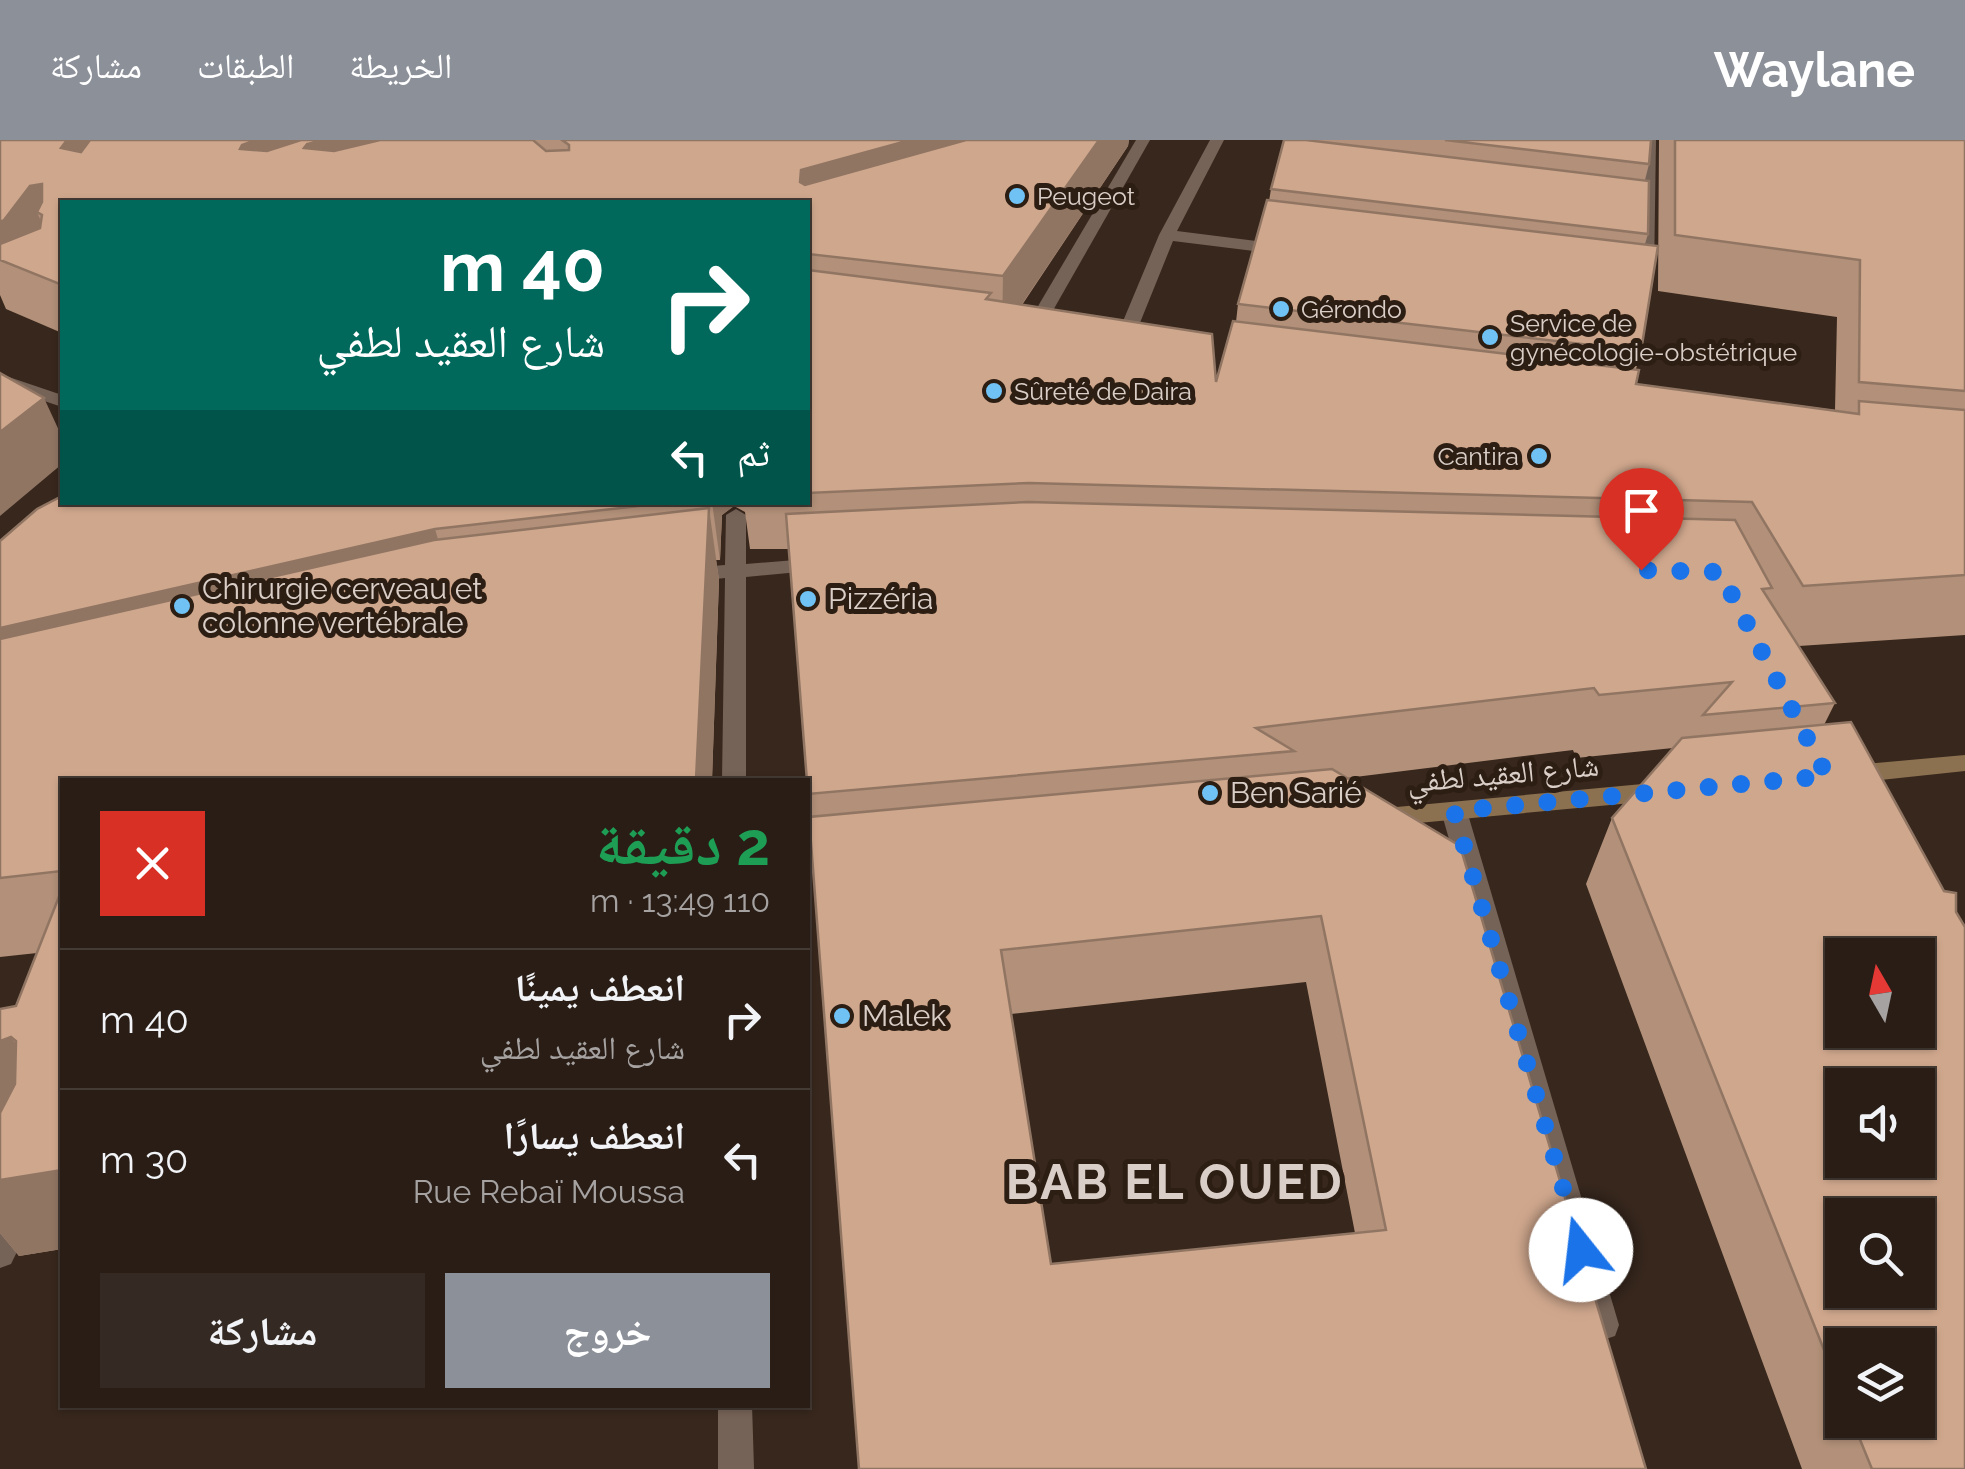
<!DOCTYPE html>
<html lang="ar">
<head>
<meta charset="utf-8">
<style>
  :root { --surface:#291d16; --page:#352a23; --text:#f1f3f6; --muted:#a5a2a1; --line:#453b35; --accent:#8c9099 }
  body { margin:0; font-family:Raleway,"Noto Naskh Arabic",sans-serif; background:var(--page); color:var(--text); direction:rtl; height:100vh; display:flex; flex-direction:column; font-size:38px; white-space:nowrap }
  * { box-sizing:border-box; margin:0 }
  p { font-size:32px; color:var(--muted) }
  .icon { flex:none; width:55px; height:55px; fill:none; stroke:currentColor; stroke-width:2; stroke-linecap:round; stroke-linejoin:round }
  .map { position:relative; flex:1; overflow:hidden; direction:ltr }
  .side { position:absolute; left:60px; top:638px; width:750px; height:630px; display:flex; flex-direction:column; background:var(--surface); border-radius:0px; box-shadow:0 2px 8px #0004,0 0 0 2px var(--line); direction:rtl }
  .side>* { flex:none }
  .top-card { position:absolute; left:60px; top:60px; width:750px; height:305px; border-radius:0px; box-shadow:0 2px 8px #0004,0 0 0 2px var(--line); direction:rtl; background:#00695c; color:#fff; overflow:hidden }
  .needle { width:65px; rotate:351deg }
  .controls { position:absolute; left:1825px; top:798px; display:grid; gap:20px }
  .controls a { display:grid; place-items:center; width:110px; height:110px; border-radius:0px; background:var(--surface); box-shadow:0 2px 8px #0004,0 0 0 2px var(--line); font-size:50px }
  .pin { position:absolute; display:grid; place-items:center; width:85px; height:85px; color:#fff; margin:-102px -42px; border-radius:50% 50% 50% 0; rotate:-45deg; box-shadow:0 0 10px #0007 }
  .pin .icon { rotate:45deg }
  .me { position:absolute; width:110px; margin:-55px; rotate:344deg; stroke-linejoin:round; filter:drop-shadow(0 0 8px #0008) }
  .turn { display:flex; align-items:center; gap:35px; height:210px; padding:0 40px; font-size:45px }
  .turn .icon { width:130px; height:130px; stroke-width:2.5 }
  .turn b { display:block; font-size:70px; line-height:85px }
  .then { display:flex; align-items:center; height:95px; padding:0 40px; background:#0003; gap:20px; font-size:38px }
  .round { display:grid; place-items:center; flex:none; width:105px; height:105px; border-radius:0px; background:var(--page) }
  .overview { display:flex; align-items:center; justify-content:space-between; height:170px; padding:0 40px }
  h1 { font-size:60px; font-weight:700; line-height:75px; color:#1e9e55 }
  .cta { display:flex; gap:20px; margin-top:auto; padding:20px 40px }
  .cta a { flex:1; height:115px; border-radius:0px; background:var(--accent); color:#fff; font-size:40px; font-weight:700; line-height:115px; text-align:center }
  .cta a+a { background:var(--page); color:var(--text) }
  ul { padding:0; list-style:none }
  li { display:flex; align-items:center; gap:30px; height:140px; padding:0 40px; border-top:2px solid var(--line) }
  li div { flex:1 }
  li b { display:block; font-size:38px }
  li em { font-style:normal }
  header { display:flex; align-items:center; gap:60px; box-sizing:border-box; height:140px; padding:0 50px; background:var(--accent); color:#fff }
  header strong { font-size:48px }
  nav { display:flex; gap:55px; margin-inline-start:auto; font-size:35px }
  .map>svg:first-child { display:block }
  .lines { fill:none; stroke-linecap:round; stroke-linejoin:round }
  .minor { fill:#766357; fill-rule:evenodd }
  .tertiary { fill:#766357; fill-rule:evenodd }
  .secondary { fill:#8c7151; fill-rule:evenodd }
  .wall { fill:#b29079; fill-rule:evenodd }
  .shaded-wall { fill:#917563 }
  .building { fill:#cfa78d; stroke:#917563; stroke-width:2.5; fill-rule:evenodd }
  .route { stroke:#1a73e8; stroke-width:18; stroke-dasharray:0 32.4 }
  .poi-dot { fill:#70c2f4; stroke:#2d1e13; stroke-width:4 }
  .labels { text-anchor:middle; stroke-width:10; stroke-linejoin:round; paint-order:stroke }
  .far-poi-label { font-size:25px; fill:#dacfc8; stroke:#2d1e13; text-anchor:start }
  .poi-label { font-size:30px; fill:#dacfc8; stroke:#2d1e13; text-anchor:start }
  .street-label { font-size:30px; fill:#dacfc8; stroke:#2d1e13 }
  .near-district-label { font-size:48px; font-weight:bold; letter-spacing:2.5px; fill:#dacfc8; stroke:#2d1e13 }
</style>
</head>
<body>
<header>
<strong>Waylane</strong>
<nav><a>الخريطة</a><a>الطبقات</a><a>مشاركة</a></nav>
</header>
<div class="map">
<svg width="1965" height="1329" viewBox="0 0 1965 1329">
  <rect width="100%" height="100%" fill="#37271d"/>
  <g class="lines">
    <g class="minor">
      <polygon points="1136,0 1150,0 1039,195 1036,199 1024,199 1021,195"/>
      <polygon points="1210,0 1224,0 1177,91 1287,105 1295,110 1287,115 1173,101 1129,210 1126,214 1114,214 1111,210 1159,95"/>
      <polygon points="1642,0 1656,0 1654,135 1646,140 1638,135"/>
      <polygon points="736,369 746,375 746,424 820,418 831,424 820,430 746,437 746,640 722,640 725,438 686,442 675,435 686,428 725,425 726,375"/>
      <polygon points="1454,662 1463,665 1467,671 1619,1185 1615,1196 1603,1200 1591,1196 1587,1185 1441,671 1445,665"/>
      <polygon points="21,1057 32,1061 37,1071 11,1124 0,1128 0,1081 10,1061"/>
      <polygon points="718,1265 752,1265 754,1329 718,1329"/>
    </g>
    <polygon class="tertiary" points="0,234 62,255 62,267 0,246"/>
    <g class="secondary">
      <polygon points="1965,615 1965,631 1843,644 1831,635 1843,626"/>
      <polygon points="1664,642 1676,651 1664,660 1375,687 1366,684 1362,678 1366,672 1375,669"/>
    </g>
  </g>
  <path class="wall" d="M0,0H1129L1128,6L1022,165L1216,242L1236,182L1238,164L1269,61L1271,49L1284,0H1651L1649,24L1645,40L1648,94L1645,104L1641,211L1636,229V244L1835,270L1837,177L1658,151L1659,0H1965V495L1799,506L1835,563L1824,585L1965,1329H1802L1586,744L1612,678L1673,608L1576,618L1573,610L1347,638L1646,1329H859L789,409H750L745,372L734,366L722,375L720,420H716L719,440L712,640H62V1109L19,1116L0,1093V869L16,866L37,813L0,817V401L62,362H808V62H62V193L6,169L0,155ZM1306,842L1355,1093L1051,1124L1011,874ZM1842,1205L1918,1280H1842Z"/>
  <g class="shaded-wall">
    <polygon points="67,0 96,0 107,27 61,8"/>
    <polygon points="256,0 485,0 323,58 240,9 242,5"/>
    <polygon points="910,0 1098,0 808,84 800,42 801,30"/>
    <polygon points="1099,0 1129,0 1128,6 1002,194 1003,136"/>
    <polygon points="42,44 42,75 37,72 51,104 0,120 0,82 30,46"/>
    <polygon points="44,258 62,297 62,324 0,376 0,292"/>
    <polygon points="712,362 734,362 734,366 722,375 720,420"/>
    <polygon points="709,368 719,440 712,640 696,640"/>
    <polygon points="435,389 453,451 0,546 0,488"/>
    <polygon points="11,897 61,969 62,1109 19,1116 0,1093 0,901"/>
  </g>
  <g class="building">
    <polygon points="0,0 67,0 61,8 81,12 90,0 256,0 242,5 240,9 267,11 301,0 324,0 307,4 304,8 334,11 380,0 533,0 546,11 569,10 569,5 562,0 910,0 801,30 800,42 805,45 966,0 1099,0 1003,136 808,114 808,62 62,62 62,145 0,120 0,104 40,88 42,75 37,72 42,62 42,44 30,46 4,80 0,82"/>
    <polygon points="1284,0 1306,0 1649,41 1648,94 1271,49"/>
    <polygon points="1445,0 1651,0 1649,24"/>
    <polygon points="1675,0 1965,0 1965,251 1859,242 1860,120 1675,95"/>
    <polygon points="1267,60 1658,106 1641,211 1238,164"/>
    <polygon points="808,130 991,153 986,159 1212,194 1216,242 1233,181 1639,230 1636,244 1859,274 1859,261 1965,270 1965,435 1803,446 1752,362 1029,343 808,353"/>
    <polygon points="0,233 44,258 0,292"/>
    <polygon points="62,356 62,362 674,362 435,389 0,488 0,401 37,369"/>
    <polygon points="1028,362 1735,380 1772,448 1762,449 1835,563 1703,575 1732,542 1599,555 1594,548 1256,588 1294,611 808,654 786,374"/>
    <polygon points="709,368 696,640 62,640 62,731 0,738 0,499 434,400"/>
    <path d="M1851,582L1944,751L1956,753V772L1965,787V1329H1872L1852,1280H1918V1205H1842V1255L1612,678L1682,598ZM1842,815H1918V890H1842ZM1842,945H1918V1020H1842ZM1842,1075H1918V1150H1842Z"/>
    <path d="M1332,629L1460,706L1646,1329H859L809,677ZM1321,776L1386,1090L1051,1124L1001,810Z"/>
    <polygon points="62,749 62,1030 0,1040 0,973 15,944 16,901 11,897 0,901 0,869 16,866"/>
  </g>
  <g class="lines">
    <polyline class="route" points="1581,1110 1454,671 1827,636 1720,432 1641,430"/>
  </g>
  <g class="poi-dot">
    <circle cx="1017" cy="56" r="10"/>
    <circle cx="1281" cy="169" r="10"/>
    <circle cx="1490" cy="197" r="10"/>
    <circle cx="994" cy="251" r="10"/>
    <circle cx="1539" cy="316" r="10"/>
    <circle cx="808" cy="459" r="10"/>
    <circle cx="182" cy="466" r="10"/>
    <circle cx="1210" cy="653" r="10"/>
    <circle cx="842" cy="876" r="10"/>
  </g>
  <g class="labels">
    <g class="far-poi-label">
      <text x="1037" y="65">Peugeot</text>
      <text x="1301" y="178">Gérondo</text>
      <text x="1510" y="192">Service de<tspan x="1510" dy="29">gynécologie-obstétrique</tspan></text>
      <text x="1014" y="260">Sûreté de Daira</text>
      <text x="1519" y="325" text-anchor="end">Cantira</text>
    </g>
    <g class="poi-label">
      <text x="202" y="459">Chirurgie cerveau et<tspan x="202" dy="34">colonne vertébrale</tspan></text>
      <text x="828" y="469">Pizzéria</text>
      <text x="1230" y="663">Ben Sarié</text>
      <text x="862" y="886">Malek</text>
    </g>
    <g class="street-label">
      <text transform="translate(1503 634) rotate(-5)" y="10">شارع العقيد لطفي</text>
    </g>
    <g class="near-district-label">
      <text x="1175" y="1059">BAB EL OUED</text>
    </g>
  </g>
</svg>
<div class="controls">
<a><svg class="needle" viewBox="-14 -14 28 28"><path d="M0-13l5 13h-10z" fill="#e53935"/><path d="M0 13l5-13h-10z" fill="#a5a2a1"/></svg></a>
<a><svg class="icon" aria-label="sound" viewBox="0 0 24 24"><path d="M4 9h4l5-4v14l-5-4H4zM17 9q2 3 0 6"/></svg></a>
<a><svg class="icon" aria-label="search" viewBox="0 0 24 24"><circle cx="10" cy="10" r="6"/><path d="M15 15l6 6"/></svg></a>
<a><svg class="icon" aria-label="layers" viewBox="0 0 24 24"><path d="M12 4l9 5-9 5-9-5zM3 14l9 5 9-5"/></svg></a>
</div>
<div class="pin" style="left:1641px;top:430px;background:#d93025"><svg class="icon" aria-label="arrive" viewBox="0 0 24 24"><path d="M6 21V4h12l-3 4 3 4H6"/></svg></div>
<svg class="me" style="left:1581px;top:1110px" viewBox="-20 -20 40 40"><circle r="19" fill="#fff"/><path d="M0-13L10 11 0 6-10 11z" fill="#1a73e8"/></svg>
<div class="top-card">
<div class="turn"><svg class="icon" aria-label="right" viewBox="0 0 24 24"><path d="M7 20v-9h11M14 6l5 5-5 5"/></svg><div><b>40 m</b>شارع العقيد لطفي</div></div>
<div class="then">ثم<svg class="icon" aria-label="left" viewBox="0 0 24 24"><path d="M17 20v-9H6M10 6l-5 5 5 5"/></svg></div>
</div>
<section class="side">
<div class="overview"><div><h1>2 دقيقة</h1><p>110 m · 13:49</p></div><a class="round" style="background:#d93025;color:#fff"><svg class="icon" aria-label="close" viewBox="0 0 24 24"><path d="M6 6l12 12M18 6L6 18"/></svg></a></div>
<ul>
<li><svg class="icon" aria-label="right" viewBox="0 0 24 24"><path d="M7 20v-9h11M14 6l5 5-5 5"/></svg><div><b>انعطف يمينًا</b><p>شارع العقيد لطفي</p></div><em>40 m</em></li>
<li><svg class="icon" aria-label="left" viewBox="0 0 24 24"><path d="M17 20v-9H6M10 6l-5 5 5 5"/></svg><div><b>انعطف يسارًا</b><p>Rue Rebaï Moussa</p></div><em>30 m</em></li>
</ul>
<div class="cta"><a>خروج</a><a>مشاركة</a></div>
</section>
</div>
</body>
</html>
